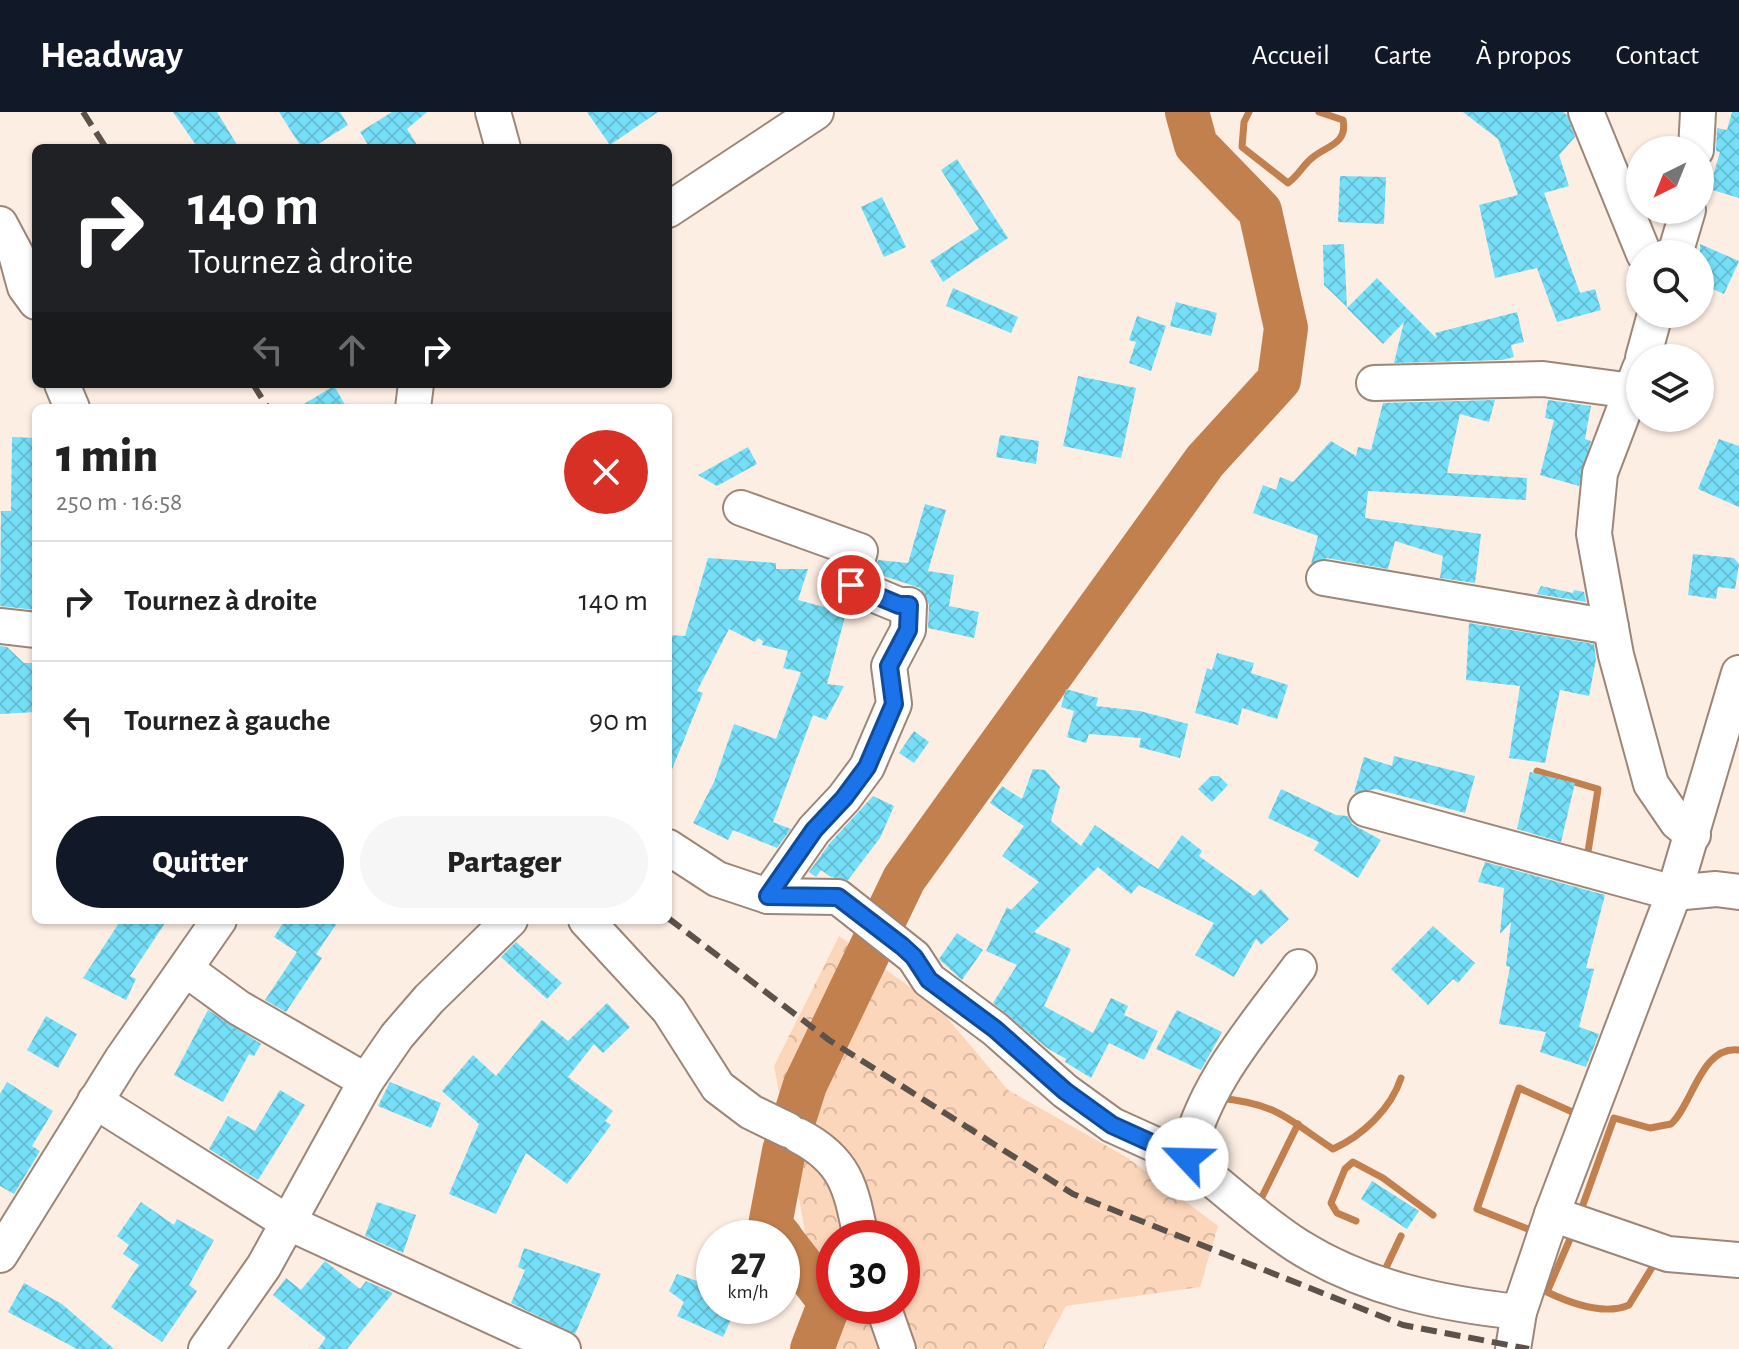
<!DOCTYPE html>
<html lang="fr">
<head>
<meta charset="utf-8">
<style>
  :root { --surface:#fff; --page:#f6f6f6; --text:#222; --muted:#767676; --line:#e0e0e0; --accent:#111827 }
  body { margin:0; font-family:"Alegreya Sans",sans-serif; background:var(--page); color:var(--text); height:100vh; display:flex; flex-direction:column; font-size:30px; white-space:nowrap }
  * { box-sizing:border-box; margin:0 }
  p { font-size:26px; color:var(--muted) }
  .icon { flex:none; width:44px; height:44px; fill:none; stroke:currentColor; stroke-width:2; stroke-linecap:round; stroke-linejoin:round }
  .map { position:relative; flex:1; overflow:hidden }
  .details { position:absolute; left:32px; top:292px; width:640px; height:520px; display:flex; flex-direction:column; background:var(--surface); border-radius:12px; box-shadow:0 2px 6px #0004 }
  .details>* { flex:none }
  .banner { position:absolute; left:32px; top:32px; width:640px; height:244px; border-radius:12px; box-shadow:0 2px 6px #0004; background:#202124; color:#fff; overflow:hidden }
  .needle { width:52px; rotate:223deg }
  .buttons { position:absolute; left:1626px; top:24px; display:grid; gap:16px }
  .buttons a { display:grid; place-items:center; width:88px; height:88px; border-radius:50%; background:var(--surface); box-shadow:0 2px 6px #0004; font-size:40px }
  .speed { position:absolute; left:696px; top:1108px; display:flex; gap:16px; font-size:40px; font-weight:700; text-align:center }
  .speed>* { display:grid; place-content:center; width:104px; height:104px; border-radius:50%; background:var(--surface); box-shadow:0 2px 6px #0004; line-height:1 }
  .speed small { font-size:20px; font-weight:400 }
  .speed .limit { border:12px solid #d22; background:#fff; color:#111 }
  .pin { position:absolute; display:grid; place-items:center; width:68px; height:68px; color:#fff; margin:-34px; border:4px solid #fff; border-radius:50%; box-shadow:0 2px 8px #0007 }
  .me { position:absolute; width:88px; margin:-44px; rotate:294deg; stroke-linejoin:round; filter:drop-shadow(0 0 6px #0008) }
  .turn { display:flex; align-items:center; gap:28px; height:168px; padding:0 24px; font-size:36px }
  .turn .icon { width:104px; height:104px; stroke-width:2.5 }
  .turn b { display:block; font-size:56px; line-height:68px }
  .lanes { display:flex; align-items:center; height:76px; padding:0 24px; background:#0003; justify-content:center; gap:40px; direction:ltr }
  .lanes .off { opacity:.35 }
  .round { display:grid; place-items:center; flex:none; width:84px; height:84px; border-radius:42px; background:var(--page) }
  .head { display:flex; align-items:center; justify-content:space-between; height:136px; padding:0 24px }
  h1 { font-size:48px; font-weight:800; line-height:60px }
  .primary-button { display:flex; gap:16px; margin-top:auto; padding:16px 24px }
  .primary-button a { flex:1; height:92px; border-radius:48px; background:var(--accent); color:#fff; font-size:32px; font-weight:800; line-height:92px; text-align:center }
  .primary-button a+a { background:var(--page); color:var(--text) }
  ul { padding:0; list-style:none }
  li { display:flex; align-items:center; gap:24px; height:120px; padding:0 24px; border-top:2px solid var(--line) }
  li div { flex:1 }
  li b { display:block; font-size:30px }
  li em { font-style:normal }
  header { display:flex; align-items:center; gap:48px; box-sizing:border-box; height:112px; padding:0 40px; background:var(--accent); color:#fff }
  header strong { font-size:38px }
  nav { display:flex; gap:44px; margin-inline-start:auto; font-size:28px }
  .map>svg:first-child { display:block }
  .forest { fill:url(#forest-crowns); fill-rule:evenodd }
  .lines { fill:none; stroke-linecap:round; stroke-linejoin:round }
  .stream { stroke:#c2804f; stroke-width:7 }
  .river { stroke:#c2804f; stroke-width:44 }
  .building { fill:url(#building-cross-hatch) }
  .minor-casing { stroke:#9c8677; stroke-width:38 }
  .minor { stroke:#fff; stroke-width:34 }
  .rail { stroke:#5c524a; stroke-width:6; stroke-dasharray:16 8; stroke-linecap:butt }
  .route-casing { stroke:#114b97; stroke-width:20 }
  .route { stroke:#1a73e8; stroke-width:14 }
</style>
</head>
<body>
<header>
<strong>Headway</strong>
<nav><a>Accueil</a><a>Carte</a><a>À propos</a><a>Contact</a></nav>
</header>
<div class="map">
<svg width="1739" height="1237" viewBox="0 0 1739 1237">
  <defs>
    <pattern id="forest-crowns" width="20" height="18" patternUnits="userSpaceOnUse" patternTransform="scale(2)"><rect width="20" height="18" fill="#fcd6bb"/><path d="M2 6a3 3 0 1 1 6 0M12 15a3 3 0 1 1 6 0" fill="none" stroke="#d9b8a1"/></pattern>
    <pattern id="building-cross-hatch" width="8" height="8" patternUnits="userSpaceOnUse" patternTransform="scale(2)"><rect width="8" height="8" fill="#75dff8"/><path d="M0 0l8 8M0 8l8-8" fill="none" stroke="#66c0d5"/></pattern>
  </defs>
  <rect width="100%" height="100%" fill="#fdeee4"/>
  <path class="forest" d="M839,824L938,895L1008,978L1128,1046L1218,1114L1200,1175L1066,1194L1043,1237H796L817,1183L774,954ZM834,1126H902V1194H834Z"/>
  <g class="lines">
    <g class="stream">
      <path d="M1249,0L1244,10L1242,35L1288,71C1298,64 1303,53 1312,46C1326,34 1348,32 1343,8L1319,0"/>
      <polyline points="1537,659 1598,677 1587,746"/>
      <path d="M1219,986C1278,992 1286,1006 1333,1037C1362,1024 1391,997 1401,966"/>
      <polyline points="1258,1093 1298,1012"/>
      <path d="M1580,1101L1614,1006L1650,1016L1671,1012C1693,992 1701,933 1739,938"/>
      <polyline points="1356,1109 1337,1101 1331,1091 1345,1057 1353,1050 1383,1066 1433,1103"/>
      <path d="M1573,1120L1547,1180C1570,1191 1604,1204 1629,1193L1656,1149"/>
      <polyline points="1538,1121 1477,1097 1519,976 1579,1003"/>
      <polyline points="1383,1162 1401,1124"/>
    </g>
    <g class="river">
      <polyline points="781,1126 770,1113 784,1039 805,973 904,767 1205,349 1279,268 1286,216 1260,99 1196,33 1187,0"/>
      <polyline points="782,1128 830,1190 812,1237"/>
    </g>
  </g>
  <g class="building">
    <polygon points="173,0 217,0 239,36 198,36"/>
    <polygon points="279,0 340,0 348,13 312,36 302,36"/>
    <polygon points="392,0 427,0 407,17 419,36 370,36 360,20"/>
    <polygon points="587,0 658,0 610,33"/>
    <polygon points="1463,0 1563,0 1567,3 1575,25 1559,43 1569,74 1544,81 1580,181 1595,177 1601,198 1557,210 1537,156 1495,166 1479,93 1518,83 1498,27"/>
    <polygon points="1732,0 1739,0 1739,86 1709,77 1720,40 1716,39 1717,16 1727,18"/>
    <polygon points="957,47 1008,126 943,170 930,149 979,117 941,58"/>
    <polygon points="1340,64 1386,65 1384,112 1338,110"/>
    <polygon points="882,85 906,135 884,145 861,95"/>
    <polygon points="1344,132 1347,195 1324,173 1323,133"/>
    <polygon points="1700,132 1739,149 1724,182 1700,171"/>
    <polygon points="1377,166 1437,227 1435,221 1517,200 1524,230 1511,233 1514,245 1502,248 1394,251 1404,210 1383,232 1347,196"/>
    <polygon points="953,176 1018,205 1011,221 946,194"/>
    <polygon points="1176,190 1217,201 1211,224 1170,214"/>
    <polygon points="1137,204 1166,214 1151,259 1129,251 1136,230 1129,228"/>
    <polygon points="1078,264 1136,276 1121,346 1063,334"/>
    <polygon points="334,274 347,296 297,296"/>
    <polygon points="1495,288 1489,310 1460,302 1447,361 1527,366 1526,388 1368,379 1365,406 1481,422 1475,471 1440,466 1443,444 1395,429 1388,457 1327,446 1311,452 1318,424 1253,401 1263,373 1276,378 1280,365 1293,370 1331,329 1356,344 1358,335 1371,338 1383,291"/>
    <polygon points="1548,288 1591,294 1585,327 1591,329 1579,374 1540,363 1554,308 1545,306"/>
    <polygon points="1000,323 1039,329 1036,352 996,345"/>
    <polygon points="12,325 36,326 36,498 0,494 1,399 11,399"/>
    <polygon points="1719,327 1739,334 1739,395 1698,377"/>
    <polygon points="748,335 757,352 717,374 698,363"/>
    <polygon points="925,392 946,398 928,459 954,463 949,494 979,500 974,526 928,516 929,493 920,476 875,461 878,448 908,451"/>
    <polygon points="1693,442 1734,446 1739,452 1735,477 1718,475 1716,487 1688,483"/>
    <polygon points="708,446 776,451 776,457 808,457 798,488 846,501 827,572 844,574 826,608 813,603 773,710 791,717 777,736 733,718 728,728 693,711 714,670 734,612 776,627 801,560 783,556 788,539 762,533 763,529 758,526 755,530 729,517 697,579 703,581 668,667 668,523 685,524"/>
    <polygon points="1541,474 1573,481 1574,478 1584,480 1586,490 1537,482"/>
    <polygon points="1469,511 1594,532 1596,547 1589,584 1560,578 1545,651 1509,646 1520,574 1466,568"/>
    <polygon points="0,534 7,535 24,551 36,551 36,600 0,602"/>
    <polygon points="1217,541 1254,551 1251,561 1288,573 1277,607 1242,596 1238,613 1195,601 1207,556 1212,558"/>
    <polygon points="1066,577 1098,586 1096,594 1140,599 1188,612 1180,646 1139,635 1141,626 1089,622 1086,631 1067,625 1074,599 1061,595"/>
    <polygon points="914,619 929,630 914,651 899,641"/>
    <polygon points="1394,644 1475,664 1465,701 1376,677 1354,681 1364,645 1392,654"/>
    <polygon points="1033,657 1045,658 1060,675 1051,709 1081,734 1095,713 1158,757 1182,723 1202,739 1199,744 1254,784 1261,777 1289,807 1261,833 1256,827 1234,865 1195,843 1214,811 1139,773 1131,782 1098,755 1034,820 1071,837 1044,894 1093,921 1111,886 1128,894 1124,903 1158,919 1144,948 1109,931 1091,966 1065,950 1066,947 1047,936 993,891 1017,853 986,839 1007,795 1011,798 1039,770 1002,744 1024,714 990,691 1002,674 1022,687"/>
    <polygon points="1530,660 1575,671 1561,730 1517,717"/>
    <polygon points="1211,664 1219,664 1228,673 1212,690 1198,677"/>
    <polygon points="1281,677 1336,703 1348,704 1352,712 1381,728 1358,766 1314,738 1319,730 1268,706"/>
    <polygon points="873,684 894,694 880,726 848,768 831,765 821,758 816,765 809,760 830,731"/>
    <polygon points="1485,750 1605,783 1586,856 1594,857 1579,915 1599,922 1586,955 1540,940 1546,920 1499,912 1510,855 1506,854 1511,810 1500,822 1504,776 1478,770"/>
    <polygon points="121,808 167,808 130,864 136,867 126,888 83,866"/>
    <polygon points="285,808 339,808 316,842 322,846 286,900 265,888 297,840 274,825"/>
    <polygon points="1433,814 1475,851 1458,871 1453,867 1428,893 1391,857"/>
    <polygon points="957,821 983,838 962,868 939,847"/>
    <polygon points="516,830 562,871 547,887 501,845"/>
    <polygon points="607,891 630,915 603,941 594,932 568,965 613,999 605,1009 611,1013 567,1072 526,1041 496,1102 449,1082 479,1012 442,979 473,943 496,964 542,908 568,929"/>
    <polygon points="208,898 261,932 254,944 249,942 223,990 174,963"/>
    <polygon points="1177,898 1222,920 1201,958 1156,937"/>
    <polygon points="46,904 77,922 58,956 27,938"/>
    <polygon points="7,970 53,999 32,1034 40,1039 14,1082 0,1074 0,982"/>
    <polygon points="390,970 441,991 431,1016 378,994"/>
    <polygon points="280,978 305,993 258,1068 209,1037 228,1004 255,1019"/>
    <polygon points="1372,1069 1419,1099 1407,1117 1361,1087"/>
    <polygon points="141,1090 174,1113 177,1107 214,1128 189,1173 197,1179 162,1230 111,1195 139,1153 123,1142 129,1133 117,1124"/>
    <polygon points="377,1090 416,1103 403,1141 365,1124"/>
    <polygon points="524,1136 601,1162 575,1222 511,1191 525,1158 518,1155"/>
    <polygon points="325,1149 360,1177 366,1169 393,1181 347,1237 318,1237 326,1226 273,1183 286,1166 301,1178"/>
    <polygon points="677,1162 714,1175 714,1194 737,1194 723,1225 677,1204 684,1190 669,1179"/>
    <polygon points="24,1171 62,1192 114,1237 77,1237 8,1200"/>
  </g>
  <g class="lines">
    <g class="minor-casing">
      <g id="minor">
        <polyline points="493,0 503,36"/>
        <polyline points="1586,0 1644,142"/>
        <polyline points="1696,38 1698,0"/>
        <polyline points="668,98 816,0"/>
        <polyline points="0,112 16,142 25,175 36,190"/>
        <polyline points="1675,142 1688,98"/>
        <polyline points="1643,246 1655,202"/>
        <polyline points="1640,256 1600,361 1594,422 1616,543 1651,672 1677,710 1693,723"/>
        <polyline points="1374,271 1543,267 1632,279"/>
        <polyline points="62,272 72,296"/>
        <polyline points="413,296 416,272"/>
        <polyline points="741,396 860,439 851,473 899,493 909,493 908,518 889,554 894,592 867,655 844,686 814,718 768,784"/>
        <polyline points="1324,466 1611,515"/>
        <polyline points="0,514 36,518"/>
        <polyline points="1739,561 1674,781 1716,777 1739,780"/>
        <polyline points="1366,697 1674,781 1552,1102 1519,1200 1513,1237"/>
        <polyline points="668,735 717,767 768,784 838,785 914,845 929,868 995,917 1065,979 1112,1013 1187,1047"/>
        <polyline points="586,808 669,898 718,975 751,1000 788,1018"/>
        <path d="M1299,855C1255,915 1202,973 1187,1047C1224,1076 1259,1109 1298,1134C1365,1176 1442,1192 1519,1200"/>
        <polyline points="187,858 239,896 366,969"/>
        <polyline points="95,989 287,1110 563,1237"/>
        <path d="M799,1024C847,1049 851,1077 861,1126"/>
        <polyline points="1552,1102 1668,1142 1739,1148"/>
        <polyline points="0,1143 122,947 219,808"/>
        <polyline points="883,1194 898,1237"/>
        <polyline points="206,1237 264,1154 366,969 397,924 429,887 510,808"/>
      </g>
    </g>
    <use href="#minor" class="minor"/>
    <g class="rail">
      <polyline points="83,0 106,36"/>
      <polyline points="253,272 268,296"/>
      <polyline points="668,806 829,928 1073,1082 1403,1213 1529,1237"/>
    </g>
  </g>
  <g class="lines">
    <g class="route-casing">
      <polyline id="route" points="851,473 899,493 909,493 908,518 889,554 894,592 867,655 844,686 814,718 768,784 838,785 902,834 914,845 929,868 995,917 1065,979 1112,1013 1187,1047"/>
    </g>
    <use href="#route" class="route"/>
  </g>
</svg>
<div class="buttons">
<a><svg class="needle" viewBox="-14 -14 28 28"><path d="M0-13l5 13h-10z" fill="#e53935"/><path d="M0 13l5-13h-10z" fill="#767676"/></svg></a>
<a><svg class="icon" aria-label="search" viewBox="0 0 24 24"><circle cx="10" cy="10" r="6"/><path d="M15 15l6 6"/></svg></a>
<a><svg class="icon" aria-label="layers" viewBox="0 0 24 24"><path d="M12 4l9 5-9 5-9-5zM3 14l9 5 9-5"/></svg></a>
</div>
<div class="speed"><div>27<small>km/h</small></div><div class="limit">30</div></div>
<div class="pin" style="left:851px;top:473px;background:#d93025"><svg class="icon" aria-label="arrive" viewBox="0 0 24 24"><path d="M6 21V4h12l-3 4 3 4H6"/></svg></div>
<svg class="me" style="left:1187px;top:1047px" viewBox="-20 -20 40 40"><circle r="19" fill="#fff"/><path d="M0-13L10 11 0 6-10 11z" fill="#1a73e8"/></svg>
<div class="banner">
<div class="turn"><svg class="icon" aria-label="right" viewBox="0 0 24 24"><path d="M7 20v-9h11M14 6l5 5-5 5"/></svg><div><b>140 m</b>Tournez à droite</div></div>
<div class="lanes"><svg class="icon off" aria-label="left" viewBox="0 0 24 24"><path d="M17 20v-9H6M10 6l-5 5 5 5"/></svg><svg class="icon off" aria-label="ahead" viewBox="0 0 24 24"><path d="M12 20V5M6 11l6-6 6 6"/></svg><svg class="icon" aria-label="right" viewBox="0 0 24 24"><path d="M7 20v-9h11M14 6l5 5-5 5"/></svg></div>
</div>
<section class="details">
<div class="head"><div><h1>1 min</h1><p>250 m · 16:58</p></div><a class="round" style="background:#d93025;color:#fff"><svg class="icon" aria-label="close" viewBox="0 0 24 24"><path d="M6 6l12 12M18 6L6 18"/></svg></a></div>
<ul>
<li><svg class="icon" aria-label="right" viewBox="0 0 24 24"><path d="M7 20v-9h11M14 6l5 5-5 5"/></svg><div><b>Tournez à droite</b></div><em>140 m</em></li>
<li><svg class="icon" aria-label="left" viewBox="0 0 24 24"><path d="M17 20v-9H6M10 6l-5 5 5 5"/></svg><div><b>Tournez à gauche</b></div><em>90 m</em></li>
</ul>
<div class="primary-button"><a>Quitter</a><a>Partager</a></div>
</section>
</div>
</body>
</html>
